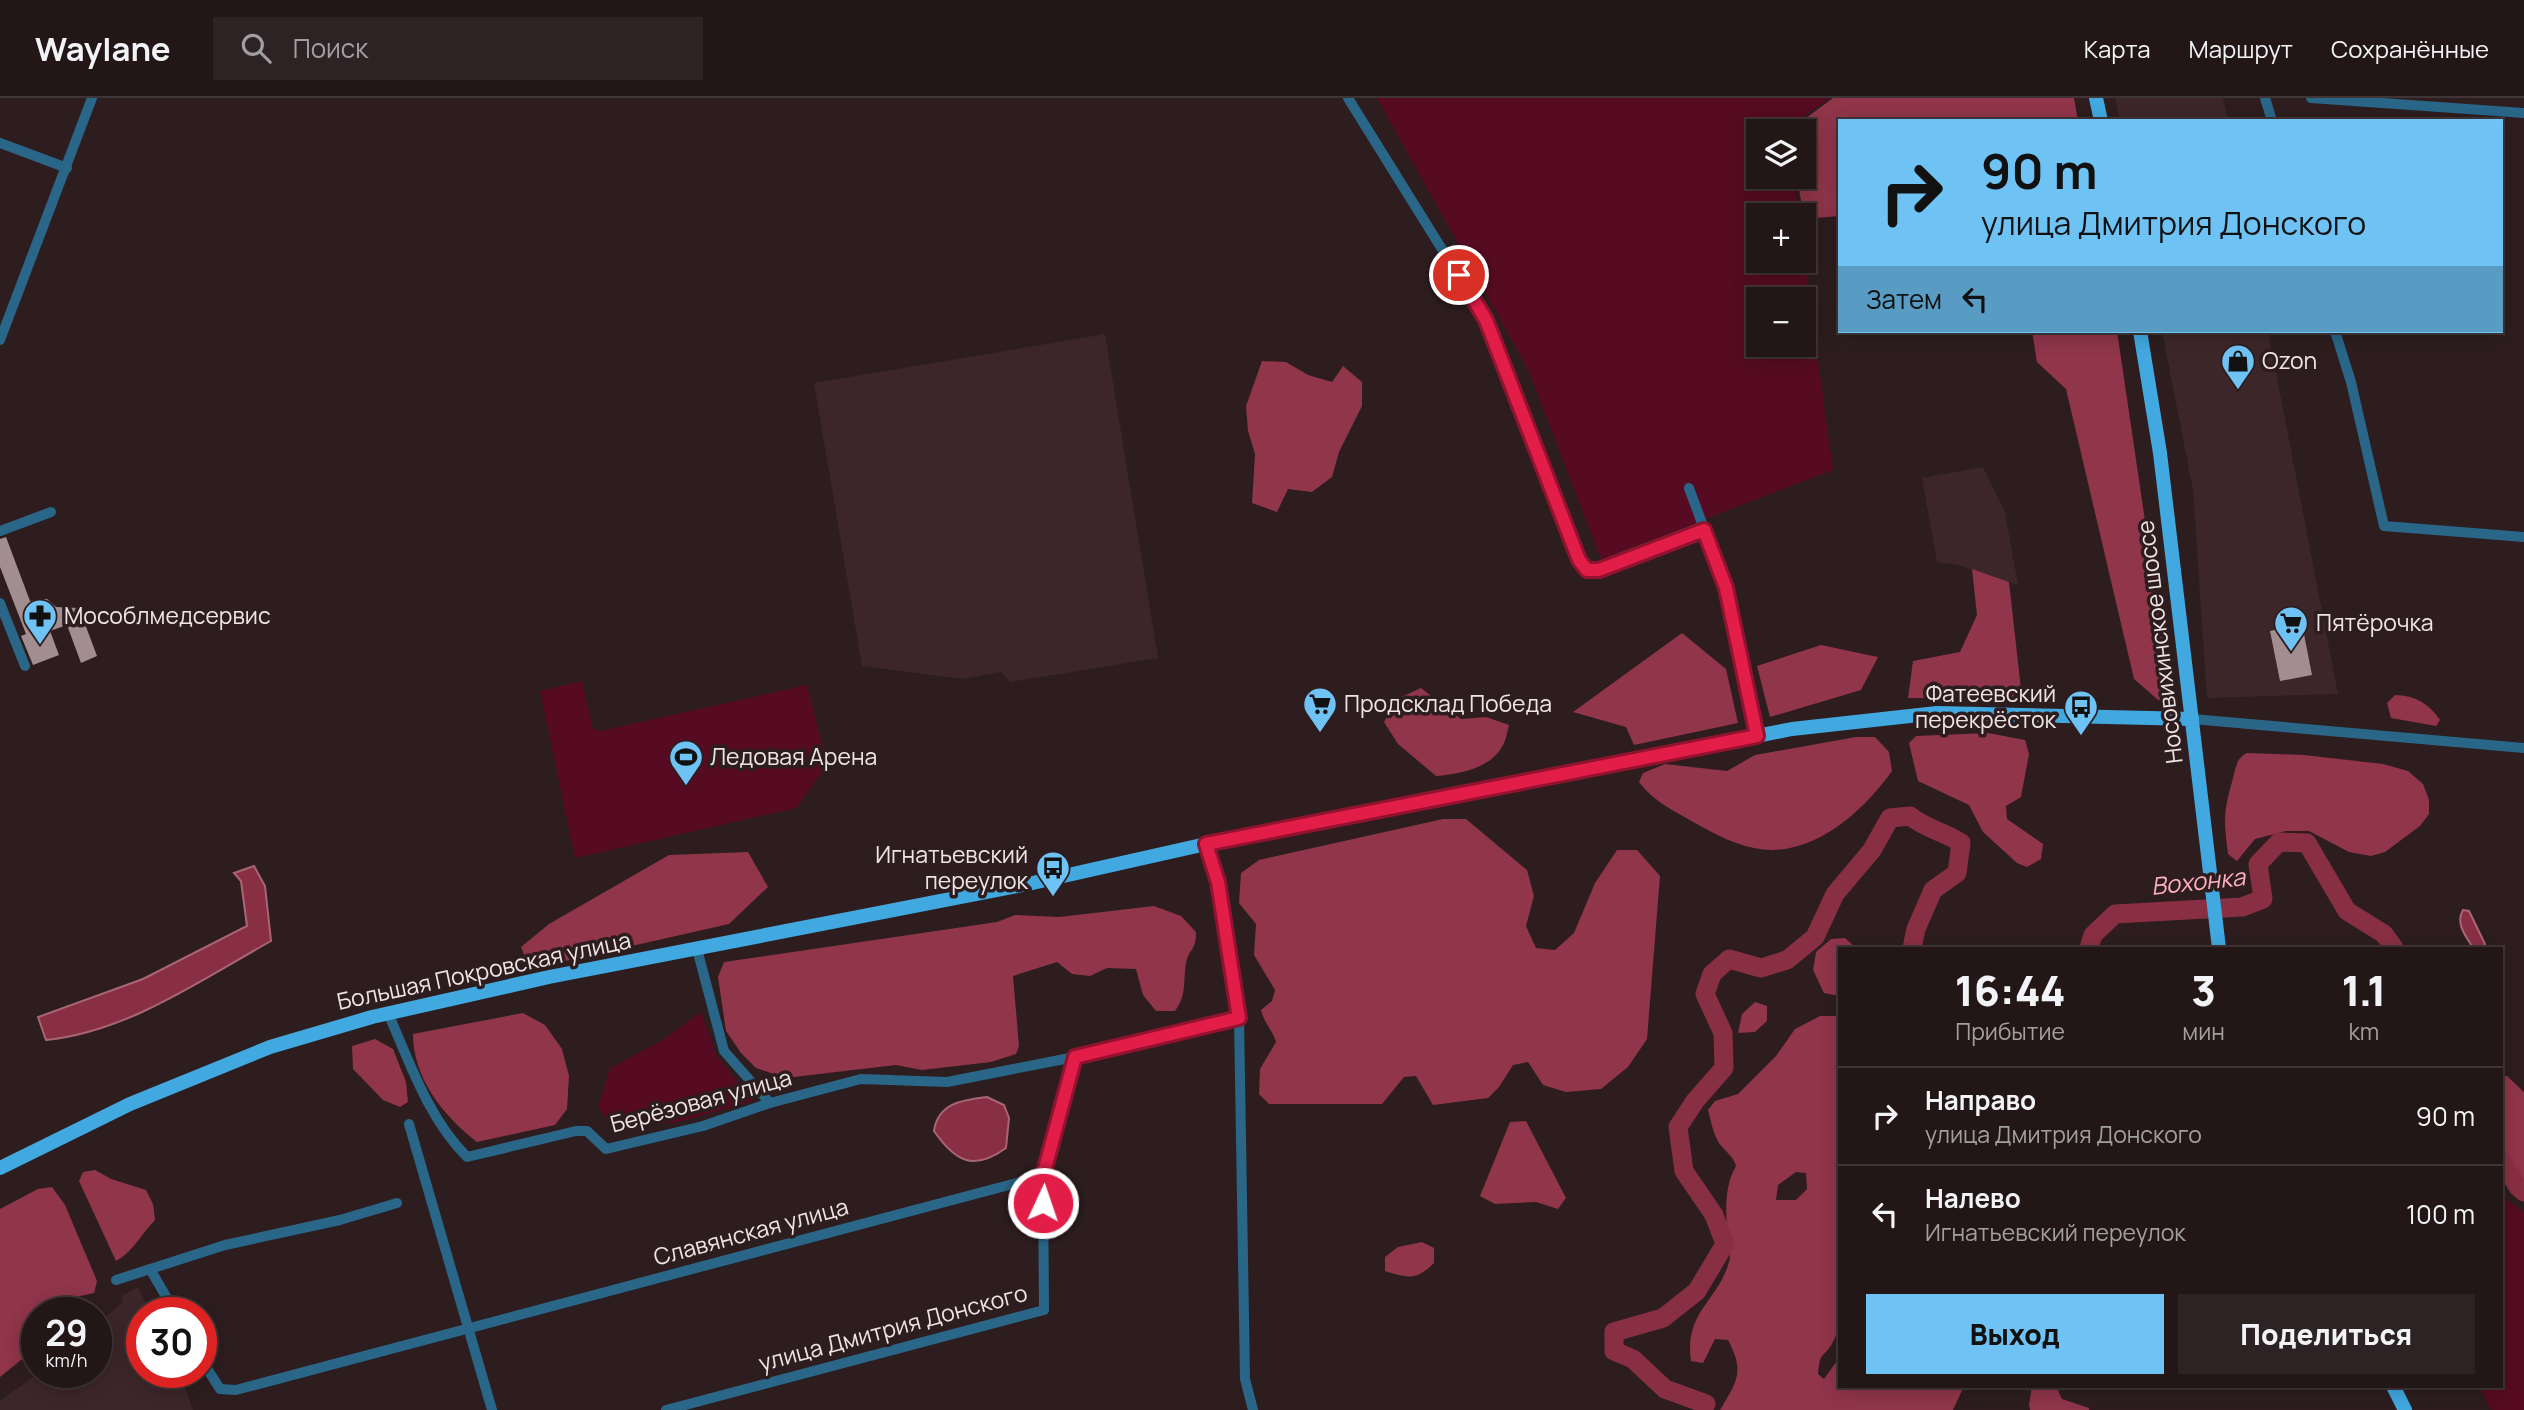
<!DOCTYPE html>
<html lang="ru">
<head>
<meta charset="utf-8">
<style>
  :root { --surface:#221617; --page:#2e2324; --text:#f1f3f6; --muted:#a29fa1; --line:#3f3536; --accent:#6fc2f4 }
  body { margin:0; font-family:Manrope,sans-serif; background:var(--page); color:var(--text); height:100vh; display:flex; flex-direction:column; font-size:26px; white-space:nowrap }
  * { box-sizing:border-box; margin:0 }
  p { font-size:23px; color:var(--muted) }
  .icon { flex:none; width:38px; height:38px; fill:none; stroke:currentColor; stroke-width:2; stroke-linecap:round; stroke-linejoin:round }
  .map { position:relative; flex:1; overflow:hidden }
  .drawer { position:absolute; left:1838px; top:849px; width:665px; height:441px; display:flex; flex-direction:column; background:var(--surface); border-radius:0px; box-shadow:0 4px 18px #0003,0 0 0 2px var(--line) }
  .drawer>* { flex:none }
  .hud { position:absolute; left:1838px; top:21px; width:665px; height:214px; border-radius:0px; box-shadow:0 4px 18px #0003,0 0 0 2px var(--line); background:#6fc2f4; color:#111; overflow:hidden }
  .buttons { position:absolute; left:1746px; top:21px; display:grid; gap:14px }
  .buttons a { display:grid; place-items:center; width:70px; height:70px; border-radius:0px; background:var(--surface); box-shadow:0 4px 18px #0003,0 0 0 2px var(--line); font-size:35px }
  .speed { position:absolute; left:21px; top:1199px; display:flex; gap:14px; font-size:35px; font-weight:700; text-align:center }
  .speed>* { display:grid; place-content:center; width:91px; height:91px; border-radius:50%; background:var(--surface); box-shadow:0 4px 18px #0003,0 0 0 2px var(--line); line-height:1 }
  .speed small { font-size:18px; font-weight:400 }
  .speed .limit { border:10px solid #d22; background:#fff; color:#111 }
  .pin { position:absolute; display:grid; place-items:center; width:60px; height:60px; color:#fff; margin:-30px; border:4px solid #fff; border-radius:50%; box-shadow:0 2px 7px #0007 }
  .me { position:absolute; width:77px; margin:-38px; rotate:3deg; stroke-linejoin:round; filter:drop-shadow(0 0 5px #0008) }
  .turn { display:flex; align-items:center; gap:24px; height:147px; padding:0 28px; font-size:32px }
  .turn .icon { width:91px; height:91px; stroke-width:2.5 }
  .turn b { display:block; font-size:49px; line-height:60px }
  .then { display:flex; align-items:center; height:66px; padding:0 28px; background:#0003; gap:14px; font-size:26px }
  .eta { display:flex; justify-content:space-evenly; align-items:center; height:119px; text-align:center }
  .eta b { font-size:42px; font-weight:800; line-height:49px }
  .action { display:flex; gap:14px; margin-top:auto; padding:14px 28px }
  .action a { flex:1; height:80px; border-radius:0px; background:var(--accent); color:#111; font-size:28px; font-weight:800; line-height:80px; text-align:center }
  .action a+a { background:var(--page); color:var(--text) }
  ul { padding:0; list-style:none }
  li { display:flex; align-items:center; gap:21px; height:98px; padding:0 28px; border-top:2px solid var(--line) }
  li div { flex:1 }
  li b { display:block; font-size:26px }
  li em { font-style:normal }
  header { display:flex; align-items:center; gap:42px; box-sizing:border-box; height:98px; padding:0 35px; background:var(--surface); border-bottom:2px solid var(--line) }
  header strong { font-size:33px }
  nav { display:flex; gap:38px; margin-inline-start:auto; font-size:24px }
  .search { width:490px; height:63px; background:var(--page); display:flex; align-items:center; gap:18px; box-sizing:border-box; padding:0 24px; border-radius:0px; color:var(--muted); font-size:26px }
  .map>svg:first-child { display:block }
  .built { fill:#3c2629 }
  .green { fill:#560b22; fill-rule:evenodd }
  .forest { fill:#90354a; fill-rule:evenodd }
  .water { fill:#892f44; stroke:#a86574; stroke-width:2 }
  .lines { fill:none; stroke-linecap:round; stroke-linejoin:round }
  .river { stroke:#892f44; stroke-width:19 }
  .building { fill:#a28d90 }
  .minor { stroke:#296688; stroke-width:10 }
  .major { stroke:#41a8e0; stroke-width:14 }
  .route-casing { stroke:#92132f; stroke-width:18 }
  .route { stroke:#e11d48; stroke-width:12 }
  .labels { text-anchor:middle; stroke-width:7; stroke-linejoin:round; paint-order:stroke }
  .poi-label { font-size:23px; fill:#efe4e5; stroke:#2d1d1f; text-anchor:start }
  .street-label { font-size:23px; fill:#efe4e5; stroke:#2d1d1f }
  .water-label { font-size:24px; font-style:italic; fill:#feb0bc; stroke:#2d1d1f }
</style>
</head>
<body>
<header>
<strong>Waylane</strong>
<div class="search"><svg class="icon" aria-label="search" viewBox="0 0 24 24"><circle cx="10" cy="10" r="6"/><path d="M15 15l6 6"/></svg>Поиск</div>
<nav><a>Карта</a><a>Маршрут</a><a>Сохранённые</a></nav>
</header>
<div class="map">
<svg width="2524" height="1312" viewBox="0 0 2524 1312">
  <rect width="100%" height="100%" fill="#2d1d1f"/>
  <g class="built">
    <polygon points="2115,0 2223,0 2228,23 2120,23"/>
    <polygon points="2162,233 2268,233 2338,596 2207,600 2193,392"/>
    <polygon points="1105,236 1158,560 1010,584 1001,574 962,581 862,568 814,285"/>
    <polygon points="1983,369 2005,414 2018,487 1958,467 1937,464 1922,380"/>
    <polygon points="138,1189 150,1214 142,1214 142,1274 179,1274 193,1312 0,1312 0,1303 40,1274 96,1274 96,1227 122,1205 123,1197"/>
  </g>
  <g class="green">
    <path d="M1377,0H1830L1787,30V33H1759V79H1793L1799,117H1759V163H1804V159L1833,372L1601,461L1528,271ZM1759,201H1804V247H1759Z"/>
    <polygon points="582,583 593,631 600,633 807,587 827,667 796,710 575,760 540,593"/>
    <polygon points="701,914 716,957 753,1003 675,1025 611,1026 598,1009 610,970 661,943"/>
    <polygon points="2501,1097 2524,1115 2524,1312 2491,1312 2479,1288 2501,1288"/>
  </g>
  <g class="forest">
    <polygon points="1833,0 2074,0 2078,23 1839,23 1839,118 1804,121 1797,79 1804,79 1804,33 1790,32"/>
    <polygon points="2032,233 2117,233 2170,592 2164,607 2134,581 2066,291 2037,264"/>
    <polygon points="1262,263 1286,264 1308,277 1332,284 1343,268 1362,284 1362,308 1339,354 1332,379 1312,394 1288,391 1277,414 1252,405 1255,356 1248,333 1246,308"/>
    <polygon points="1972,471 2009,484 2022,600 1908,600 1913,563 1960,554 1977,517"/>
    <polygon points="1682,535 1726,571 1738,625 1634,647 1626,629 1573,614"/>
    <polygon points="1821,547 1878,559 1861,592 1770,619 1757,568"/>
    <path d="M1421,590L1461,621L1486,619L1509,627C1507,634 1506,643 1502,649C1489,671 1459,676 1436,678L1398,646L1384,624L1397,601Z"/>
    <path d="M2395,597C2415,597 2429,606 2440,622L2436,628L2391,620L2387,605Z"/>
    <polygon points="1988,635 2025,642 2029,656 2021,699 2006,708 2007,721 2043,746 2041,761 2027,769 2017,765 1983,734 1969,707 1918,683 1909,645 1916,638"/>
    <path d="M1856,639H1875L1889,654L1892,673C1862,715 1810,762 1754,750C1733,746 1713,735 1695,725C1674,713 1654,704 1639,684L1643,675L1665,666L1727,673L1755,657Z"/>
    <path d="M2247,655L2304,657L2383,666L2408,673L2423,686L2429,702V716L2420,728L2385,754L2371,758L2349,754L2309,733H2286L2255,741L2237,763L2228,756C2224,725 2223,714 2232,684C2236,671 2235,661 2247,655Z"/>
    <path d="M1443,721H1466L1527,772L1534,798L1526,828L1536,850L1555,852L1574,835L1595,785L1617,752H1637L1660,778L1647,941L1628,969L1601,991L1566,994L1543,987L1528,964L1513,967L1499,989L1488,1000L1433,1007L1416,978L1404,979L1382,1006H1269L1259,996L1260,971L1276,944C1272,931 1264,925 1261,912L1272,903L1275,892L1254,857L1256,826L1239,805L1241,775L1259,762Z"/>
    <polygon points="748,754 768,789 729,826 530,871 521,849 549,826 669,757"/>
    <path d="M1154,808L1181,818L1196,834C1196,854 1189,850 1186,865C1183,883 1187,897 1175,913H1156L1143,897L1136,871L1107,870L1090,878L1072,876L1057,864L1013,878L1019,948L1016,956L991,964L922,972L896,967L785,980L756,970L741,955L726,933L718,879L724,864L997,824L1015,817L1059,819Z"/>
    <polygon points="1845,840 1856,850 1839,850 1839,898 1824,895 1813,872 1816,854 1831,841"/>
    <polygon points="1755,904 1767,908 1767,923 1755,934 1738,935 1742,916"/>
    <path d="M523,915L545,927L562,951L569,978L567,1011L555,1027L477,1044C443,1018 413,980 413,936Z"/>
    <path d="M1820,918H1839V1212C1837,1224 1839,1235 1832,1246C1822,1261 1820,1254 1818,1276L1824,1281L1839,1260V1288H1964L1953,1312H1720C1737,1283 1745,1274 1728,1242L1715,1241L1703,1265L1691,1263C1684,1214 1718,1203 1729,1164C1731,1158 1729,1149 1728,1143C1726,1118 1723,1090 1736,1068C1733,1057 1725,1054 1719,1045C1713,1035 1711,1023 1708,1012L1715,1003L1738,996L1776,958L1795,931ZM1796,1074L1806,1075L1807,1091L1796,1102H1776L1778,1087Z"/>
    <polygon points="375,941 393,951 406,984 408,1004 400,1009 383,1002 353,971 352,948"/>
    <polygon points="2501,978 2507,978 2524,994 2524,1083 2501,1049"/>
    <polygon points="1526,1023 1566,1100 1558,1111 1536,1104 1495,1106 1480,1098 1510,1024"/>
    <path d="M95,1072L111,1081L146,1092L153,1106L155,1122C141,1136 133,1154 116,1163L79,1083L83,1074Z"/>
    <polygon points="52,1089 65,1107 97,1183 94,1195 76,1199 74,1214 37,1214 37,1249 0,1279 0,1111 38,1091"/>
    <path d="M1422,1144L1434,1150V1165C1416,1183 1408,1180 1385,1173V1159L1398,1149Z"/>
    <polygon points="2032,1288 2056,1288 2062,1301 2089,1310 2089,1312 2030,1312 2029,1307"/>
  </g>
  <g class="water">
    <path d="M254,768L265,788L271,843C201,882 127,934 46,942L38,919L143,881L247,828L241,783L234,775Z"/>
    <path d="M2463,812L2469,813L2485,846L2483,850H2473C2466,838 2455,826 2463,812Z"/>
    <path d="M987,999L1004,1007L1009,1020L1006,1050C973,1074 955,1063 934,1033C938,1005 962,1002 987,999Z"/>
  </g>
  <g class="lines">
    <g class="river">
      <polyline points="2089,850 2093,837 2115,816 2242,809 2263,801 2258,766 2279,744 2307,745 2347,813 2384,836 2394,850"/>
      <polyline points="2501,1062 2518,1089 2524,1094"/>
      <path d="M1703,1312L1706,1306L1665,1291L1633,1261L1614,1253V1234L1663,1220L1697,1193L1725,1146L1714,1117L1684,1073L1678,1029L1695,1003L1724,970L1723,935L1705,896L1712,876L1729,861L1761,870L1787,862L1815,839L1835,796L1872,752L1890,720L1910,718C1928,732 1943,733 1961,745L1957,775L1933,792L1916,831L1912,850"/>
    </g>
  </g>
  <g class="building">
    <polygon points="6,439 30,503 47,501 56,509 79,510 97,558 81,565 67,527 50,533 59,557 33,567 21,538 26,536 0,469 0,441"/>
    <polygon points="2302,526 2312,577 2280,583 2270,533"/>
  </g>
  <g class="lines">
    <g class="minor">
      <polyline points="1348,0 1486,222 1579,462 1587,472 1599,472 1705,432"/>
      <polyline points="2265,0 2272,23"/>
      <polyline points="2311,0 2524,15"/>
      <polyline points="0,45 67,70"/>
      <polyline points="2335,233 2351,284 2384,428 2524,439"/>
      <polyline points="0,242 92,0"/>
      <polyline points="1689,390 1726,490 1757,638"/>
      <polyline points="0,433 51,414"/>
      <polyline points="0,505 25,568"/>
      <polyline points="2192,621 2524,650"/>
      <polyline points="1206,746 1218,784 1239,920 1245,1281 1253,1312"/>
      <polyline points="697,851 724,953 770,1005"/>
      <path d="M388,915C410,965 428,1020 467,1059L576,1033H587L606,1051L703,1028L770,1005L861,981L947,984L1075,959L1239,920"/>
      <polyline points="409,1026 492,1312"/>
      <polyline points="150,1171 175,1214"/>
      <polyline points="116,1182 225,1147 340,1122 397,1105"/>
      <polyline points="201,1261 220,1291 236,1292 1043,1078"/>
      <polyline points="666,1312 1044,1212 1043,1078 1075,959"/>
    </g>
    <g class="major">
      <polyline points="2096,0 2101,23"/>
      <polyline points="2140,233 2160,355 2219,850"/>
      <polyline points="0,1070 130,1006 270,949 372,919 549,879 1028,786 1206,746 1792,631 1937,615 2192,621"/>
      <polyline points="2393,1288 2405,1312"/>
    </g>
  </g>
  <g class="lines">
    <g class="route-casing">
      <polyline id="route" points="1043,1105 1043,1078 1075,959 1239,920 1218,784 1206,746 1757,638 1726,490 1704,432 1599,472 1587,472 1579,462 1486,222 1459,177"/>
    </g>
    <use href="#route" class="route"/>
  </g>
  <defs>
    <g id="shop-pin" transform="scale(1.75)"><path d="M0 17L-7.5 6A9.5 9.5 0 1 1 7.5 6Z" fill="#6fc2f4" stroke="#2d1d1f"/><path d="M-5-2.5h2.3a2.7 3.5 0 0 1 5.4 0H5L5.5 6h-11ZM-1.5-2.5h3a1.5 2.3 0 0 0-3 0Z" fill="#111"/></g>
    <g id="pharmacy-pin" transform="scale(1.75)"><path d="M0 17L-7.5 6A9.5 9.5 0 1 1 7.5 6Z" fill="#6fc2f4" stroke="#2d1d1f"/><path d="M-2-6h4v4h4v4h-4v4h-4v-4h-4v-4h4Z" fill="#111"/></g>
    <g id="supermarket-pin" transform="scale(1.75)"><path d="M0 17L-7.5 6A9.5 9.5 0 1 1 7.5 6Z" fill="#6fc2f4" stroke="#2d1d1f"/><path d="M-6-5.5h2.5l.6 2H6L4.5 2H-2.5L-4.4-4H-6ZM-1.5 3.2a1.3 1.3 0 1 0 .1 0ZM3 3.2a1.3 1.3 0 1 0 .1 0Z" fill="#111"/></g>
    <g id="bus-pin" transform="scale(1.75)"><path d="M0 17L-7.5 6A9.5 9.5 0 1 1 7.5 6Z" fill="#6fc2f4" stroke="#2d1d1f"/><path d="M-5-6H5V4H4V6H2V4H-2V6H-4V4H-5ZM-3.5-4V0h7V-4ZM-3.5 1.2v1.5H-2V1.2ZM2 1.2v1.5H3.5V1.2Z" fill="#111"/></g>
    <g id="stadium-pin" transform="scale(1.75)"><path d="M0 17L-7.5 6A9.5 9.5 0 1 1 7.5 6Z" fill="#6fc2f4" stroke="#2d1d1f"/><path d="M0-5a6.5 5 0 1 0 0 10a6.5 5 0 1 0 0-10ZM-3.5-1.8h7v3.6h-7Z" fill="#111"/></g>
  </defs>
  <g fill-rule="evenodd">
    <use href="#shop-pin" x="2238" y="263"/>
    <use href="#pharmacy-pin" x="40" y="518"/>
    <use href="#supermarket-pin" x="2291" y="525"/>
    <use href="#supermarket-pin" x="1320" y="606"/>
    <use href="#bus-pin" x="2081" y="609"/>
    <use href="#stadium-pin" x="686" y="659"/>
    <use href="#bus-pin" x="1053" y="770"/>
  </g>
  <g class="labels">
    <g class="poi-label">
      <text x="2262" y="271">Ozon</text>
      <text x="64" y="526">Мособлмедсервис</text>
      <text x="2316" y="533">Пятёрочка</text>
      <text x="2056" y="604" text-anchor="end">Фатеевский<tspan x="2056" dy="26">перекрёсток</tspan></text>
      <text x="1344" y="614">Продсклад Победа</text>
      <text x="710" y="667">Ледовая Арена</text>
      <text x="1028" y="765" text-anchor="end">Игнатьевский<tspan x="1028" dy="26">переулок</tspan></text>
    </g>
    <g class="street-label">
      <text transform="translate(2160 544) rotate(-97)" y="8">Носовихинское шоссе</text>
      <text transform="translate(484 873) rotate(-12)" y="8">Большая Покровская улица</text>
      <text transform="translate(701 1003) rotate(-15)" y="8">Берёзовая улица</text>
      <text transform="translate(751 1134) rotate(-15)" y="8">Славянская улица</text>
      <text transform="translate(893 1230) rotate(-15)" y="8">улица Дмитрия Донского</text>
    </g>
    <g class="water-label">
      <text transform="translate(2198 784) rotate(-6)" y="8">Вохонка</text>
    </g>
  </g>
</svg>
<div class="buttons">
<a><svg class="icon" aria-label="layers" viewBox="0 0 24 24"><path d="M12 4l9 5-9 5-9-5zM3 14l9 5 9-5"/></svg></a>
<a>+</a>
<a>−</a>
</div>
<div class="speed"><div>29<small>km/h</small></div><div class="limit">30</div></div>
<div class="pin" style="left:1459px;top:177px;background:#d93025"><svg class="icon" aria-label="arrive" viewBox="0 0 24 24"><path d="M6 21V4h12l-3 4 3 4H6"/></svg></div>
<svg class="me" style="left:1043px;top:1105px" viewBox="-20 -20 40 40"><circle r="17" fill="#e11d48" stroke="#fff" stroke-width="3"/><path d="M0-11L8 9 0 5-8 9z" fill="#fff"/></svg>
<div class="hud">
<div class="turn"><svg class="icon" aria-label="right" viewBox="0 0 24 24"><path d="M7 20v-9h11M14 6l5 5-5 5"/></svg><div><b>90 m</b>улица Дмитрия Донского</div></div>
<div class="then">Затем<svg class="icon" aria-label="left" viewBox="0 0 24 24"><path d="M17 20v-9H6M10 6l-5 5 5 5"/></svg></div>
</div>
<section class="drawer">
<div class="eta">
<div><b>16:44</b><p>Прибытие</p></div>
<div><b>3</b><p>мин</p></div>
<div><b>1.1</b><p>km</p></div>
</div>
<ul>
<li><svg class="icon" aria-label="right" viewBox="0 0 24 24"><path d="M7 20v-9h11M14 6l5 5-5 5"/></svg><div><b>Направо</b><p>улица Дмитрия Донского</p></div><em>90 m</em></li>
<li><svg class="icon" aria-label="left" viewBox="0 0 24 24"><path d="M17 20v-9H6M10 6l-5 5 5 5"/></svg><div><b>Налево</b><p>Игнатьевский переулок</p></div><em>100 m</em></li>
</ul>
<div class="action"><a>Выход</a><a>Поделиться</a></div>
</section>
</div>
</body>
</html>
